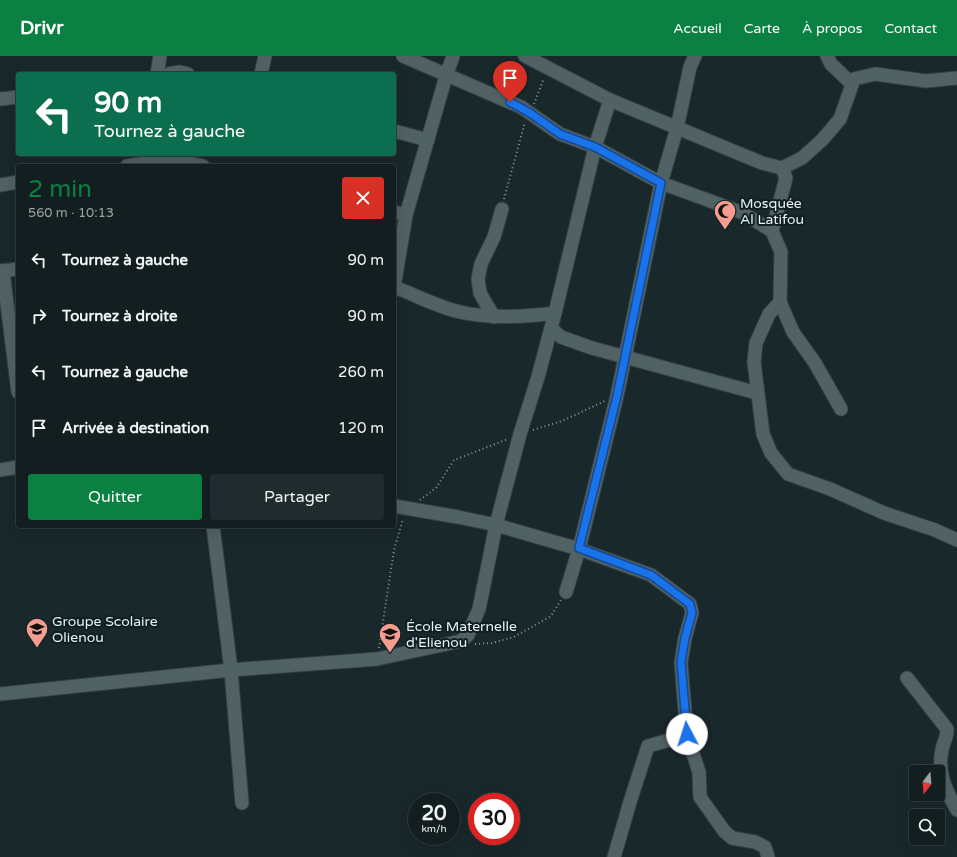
<!DOCTYPE html>
<html lang="fr">
<head>
<meta charset="utf-8">
<style>
  :root { --surface:#131e20; --page:#202b2d; --text:#f1f3f6; --muted:#9da2a5; --line:#323c3e; --accent:#0b8043 }
  body { margin:0; font-family:"Varela Round",sans-serif; background:var(--page); color:var(--text); height:100vh; display:flex; flex-direction:column; font-size:15px; white-space:nowrap }
  * { box-sizing:border-box; margin:0 }
  p { font-size:13px; color:var(--muted) }
  .icon { flex:none; width:22px; height:22px; fill:none; stroke:currentColor; stroke-width:2; stroke-linecap:round; stroke-linejoin:round }
  .map { position:relative; flex:1; overflow:hidden }
  .panel { position:absolute; left:16px; top:108px; width:380px; height:364px; display:flex; flex-direction:column; background:var(--surface); border-radius:4px; box-shadow:0 4px 16px #0002,0 0 0 1px var(--line) }
  .panel>* { flex:none }
  .hud { position:absolute; left:16px; top:16px; width:380px; height:84px; border-radius:4px; box-shadow:0 4px 16px #0002,0 0 0 1px var(--line); background:#0b6e4f; color:#fff; overflow:hidden }
  .needle { width:26px; rotate:196deg }
  .fabs { position:absolute; left:909px; top:709px; display:grid; gap:8px }
  .fabs a { display:grid; place-items:center; width:36px; height:36px; border-radius:4px; background:var(--surface); box-shadow:0 4px 16px #0002,0 0 0 1px var(--line); font-size:20px }
  .speed { position:absolute; left:408px; top:737px; display:flex; gap:8px; font-size:20px; font-weight:700; text-align:center }
  .speed>* { display:grid; place-content:center; width:52px; height:52px; border-radius:50%; background:var(--surface); box-shadow:0 4px 16px #0002,0 0 0 1px var(--line); line-height:1 }
  .speed small { font-size:10px; font-weight:400 }
  .speed .limit { border:6px solid #d22; background:#fff; color:#111 }
  .pin { position:absolute; display:grid; place-items:center; width:34px; height:34px; color:#fff; margin:-41px -17px; border-radius:50% 50% 50% 0; rotate:-45deg; box-shadow:0 0 4px #0007 }
  .pin .icon { rotate:45deg }
  .me { position:absolute; width:44px; margin:-22px; rotate:355deg; stroke-linejoin:round; filter:drop-shadow(0 0 3px #0008) }
  .turn { display:flex; align-items:center; gap:14px; height:84px; padding:0 12px; font-size:18px }
  .turn .icon { width:52px; height:52px; stroke-width:2.5 }
  .turn b { display:block; font-size:28px; line-height:34px }
  .round { display:grid; place-items:center; flex:none; width:42px; height:42px; border-radius:4px; background:var(--page) }
  .overview { display:flex; align-items:center; justify-content:space-between; height:68px; padding:0 12px }
  h1 { font-size:24px; font-weight:600; line-height:30px; color:var(--accent) }
  .primary-button { display:flex; gap:8px; margin-top:auto; padding:8px 12px }
  .primary-button a { flex:1; height:46px; border-radius:4px; background:var(--accent); color:#fff; font-size:16px; font-weight:600; line-height:46px; text-align:center }
  .primary-button a+a { background:var(--page); color:var(--text) }
  ul { padding:0; list-style:none }
  li { display:flex; align-items:center; gap:12px; height:56px; padding:0 12px }
  li div { flex:1 }
  li b { display:block; font-size:15px }
  li em { font-style:normal }
  header { display:flex; align-items:center; gap:24px; box-sizing:border-box; height:56px; padding:0 20px; background:var(--accent); color:#fff }
  header strong { font-size:19px }
  nav { display:flex; gap:22px; margin-inline-start:auto; font-size:14px }
  .map>svg:first-child { display:block }
  .lines { fill:none; stroke-linecap:round; stroke-linejoin:round }
  .minor-casing { stroke:#364245; stroke-width:15 }
  .path { stroke:#8a9699; stroke-width:2; stroke-dasharray:1 3; stroke-linecap:butt }
  .minor { stroke:#516265; stroke-width:13 }
  .route-casing { stroke:#114b97; stroke-width:10 }
  .route { stroke:#1a73e8; stroke-width:7 }
  .labels { text-anchor:middle; stroke-width:4; stroke-linejoin:round; paint-order:stroke }
  .poi-label { font-size:14px; fill:#e8f2f4; stroke:#0f1f22; text-anchor:start }
</style>
</head>
<body>
<header>
<strong>Drivr</strong>
<nav><a>Accueil</a><a>Carte</a><a>À propos</a><a>Contact</a></nav>
</header>
<div class="map">
<svg width="957" height="801" viewBox="0 0 957 801">
  <rect width="100%" height="100%" fill="#19282b"/>
  <g class="lines">
    <g class="minor-casing">
      <g id="minor">
        <polyline points="403,0 521,51 560,78 595,91 661,127 743,157 772,175 781,196 780,246 769,258 756,287 754,306 763,378 771,397 788,418 830,433 884,457 935,474 957,484"/>
        <polyline points="525,0 610,44 762,107 782,112 802,102 822,84 840,63 854,23 875,18 926,25 957,22"/>
        <polyline points="827,0 831,8 852,28"/>
        <polyline points="157,18 160,0"/>
        <polyline points="168,18 180,16 188,18"/>
        <polyline points="261,18 265,0"/>
        <polyline points="0,43 18,41"/>
        <polyline points="394,75 428,84"/>
        <polyline points="127,110 159,105 180,105 203,110"/>
        <polyline points="0,129 18,126"/>
        <polyline points="394,156 406,159"/>
        <polyline points="772,175 786,122 782,112"/>
        <polyline points="0,215 18,213"/>
        <polyline points="3,215 18,336"/>
        <polyline points="394,231 406,159 446,20 453,0"/>
        <path d="M394,231C416,239 437,251 460,256C490,263 524,261 555,257"/>
        <polyline points="780,246 793,276 815,307 841,353"/>
        <polyline points="494,261 480,237 478,223 481,208 494,181 502,153"/>
        <polyline points="551,272 561,281 592,292 757,337"/>
        <polyline points="0,414 18,411"/>
        <polyline points="394,450 458,461 496,469 579,493 651,519 690,548 692,557 685,582 681,607 687,679 699,716 700,741 724,775 732,782 755,786 765,791 768,801"/>
        <polyline points="213,470 231,614 242,747"/>
        <polyline points="566,536 579,493 617,340 661,127 677,72 690,11 695,0"/>
        <path d="M907,622L947,673C948,679 943,687 942,694C937,717 946,735 957,754"/>
        <polyline points="0,638 231,614 377,603 461,585 468,579 479,553 496,469 520,378 538,321 555,257 595,91 610,44"/>
        <polyline points="614,801 630,746 648,690 687,679"/>
      </g>
    </g>
    <g class="path">
      <polyline points="534,48 544,22"/>
      <polyline points="504,143 525,66"/>
      <polyline points="533,374 562,365 605,345"/>
      <polyline points="420,444 436,432 454,404 508,383"/>
      <polyline points="475,588 492,587 514,581 551,560 561,544"/>
      <polyline points="379,592 394,494 403,463"/>
    </g>
    <use href="#minor" class="minor"/>
  </g>
  <g class="lines">
    <g class="route-casing">
      <polyline id="route" points="510,46 530,57 560,78 595,91 661,127 617,340 579,492 651,519 690,548 692,557 685,582 681,606 687,678"/>
    </g>
    <use href="#route" class="route"/>
  </g>
  <defs>
    <g id="mosque-pin" transform="scale(1.15)"><path d="M0 17L-7.5 6A9.5 9.5 0 1 1 7.5 6Z" fill="#f59c91" stroke="#0f1f22"/><path d="M3.5-4.9A6 6 0 1 0 3.5 4.9A5 5 0 1 1 3.5-4.9Z" fill="#111"/></g>
    <g id="school-pin" transform="scale(1.15)"><path d="M0 17L-7.5 6A9.5 9.5 0 1 1 7.5 6Z" fill="#f59c91" stroke="#0f1f22"/><path d="M0-5L7-2L0 1L-7-2ZM-4 1L0 2.5L4 1V4Q0 6-4 4Z" fill="#111"/></g>
  </defs>
  <g fill-rule="evenodd">
    <use href="#mosque-pin" x="725" y="155"/>
    <use href="#school-pin" x="37" y="573"/>
    <use href="#school-pin" x="390" y="578"/>
  </g>
  <g class="labels">
    <g class="poi-label">
      <text x="740" y="152">Mosquée<tspan x="740" dy="16">Al Latifou</tspan></text>
      <text x="52" y="570">Groupe Scolaire<tspan x="52" dy="16">Olienou</tspan></text>
      <text x="406" y="575">École Maternelle<tspan x="406" dy="16">d'Elienou</tspan></text>
    </g>
  </g>
</svg>
<div class="fabs">
<a><svg class="needle" viewBox="-14 -14 28 28"><path d="M0-13l5 13h-10z" fill="#e53935"/><path d="M0 13l5-13h-10z" fill="#9da2a5"/></svg></a>
<a><svg class="icon" aria-label="search" viewBox="0 0 24 24"><circle cx="10" cy="10" r="6"/><path d="M15 15l6 6"/></svg></a>
</div>
<div class="speed"><div>20<small>km/h</small></div><div class="limit">30</div></div>
<div class="pin" style="left:510px;top:46px;background:#d93025"><svg class="icon" aria-label="arrive" viewBox="0 0 24 24"><path d="M6 21V4h12l-3 4 3 4H6"/></svg></div>
<svg class="me" style="left:687px;top:678px" viewBox="-20 -20 40 40"><circle r="19" fill="#fff"/><path d="M0-13L10 11 0 6-10 11z" fill="#1a73e8"/></svg>
<div class="hud">
<div class="turn"><svg class="icon" aria-label="left" viewBox="0 0 24 24"><path d="M17 20v-9H6M10 6l-5 5 5 5"/></svg><div><b>90 m</b>Tournez à gauche</div></div>
</div>
<section class="panel">
<div class="overview"><div><h1>2 min</h1><p>560 m · 10:13</p></div><a class="round" style="background:#d93025;color:#fff"><svg class="icon" aria-label="close" viewBox="0 0 24 24"><path d="M6 6l12 12M18 6L6 18"/></svg></a></div>
<ul>
<li><svg class="icon" aria-label="left" viewBox="0 0 24 24"><path d="M17 20v-9H6M10 6l-5 5 5 5"/></svg><div><b>Tournez à gauche</b></div><em>90 m</em></li>
<li><svg class="icon" aria-label="right" viewBox="0 0 24 24"><path d="M7 20v-9h11M14 6l5 5-5 5"/></svg><div><b>Tournez à droite</b></div><em>90 m</em></li>
<li><svg class="icon" aria-label="left" viewBox="0 0 24 24"><path d="M17 20v-9H6M10 6l-5 5 5 5"/></svg><div><b>Tournez à gauche</b></div><em>260 m</em></li>
<li><svg class="icon" aria-label="arrive" viewBox="0 0 24 24"><path d="M6 21V4h12l-3 4 3 4H6"/></svg><div><b>Arrivée à destination</b></div><em>120 m</em></li>
</ul>
<div class="primary-button"><a>Quitter</a><a>Partager</a></div>
</section>
</div>
</body>
</html>
